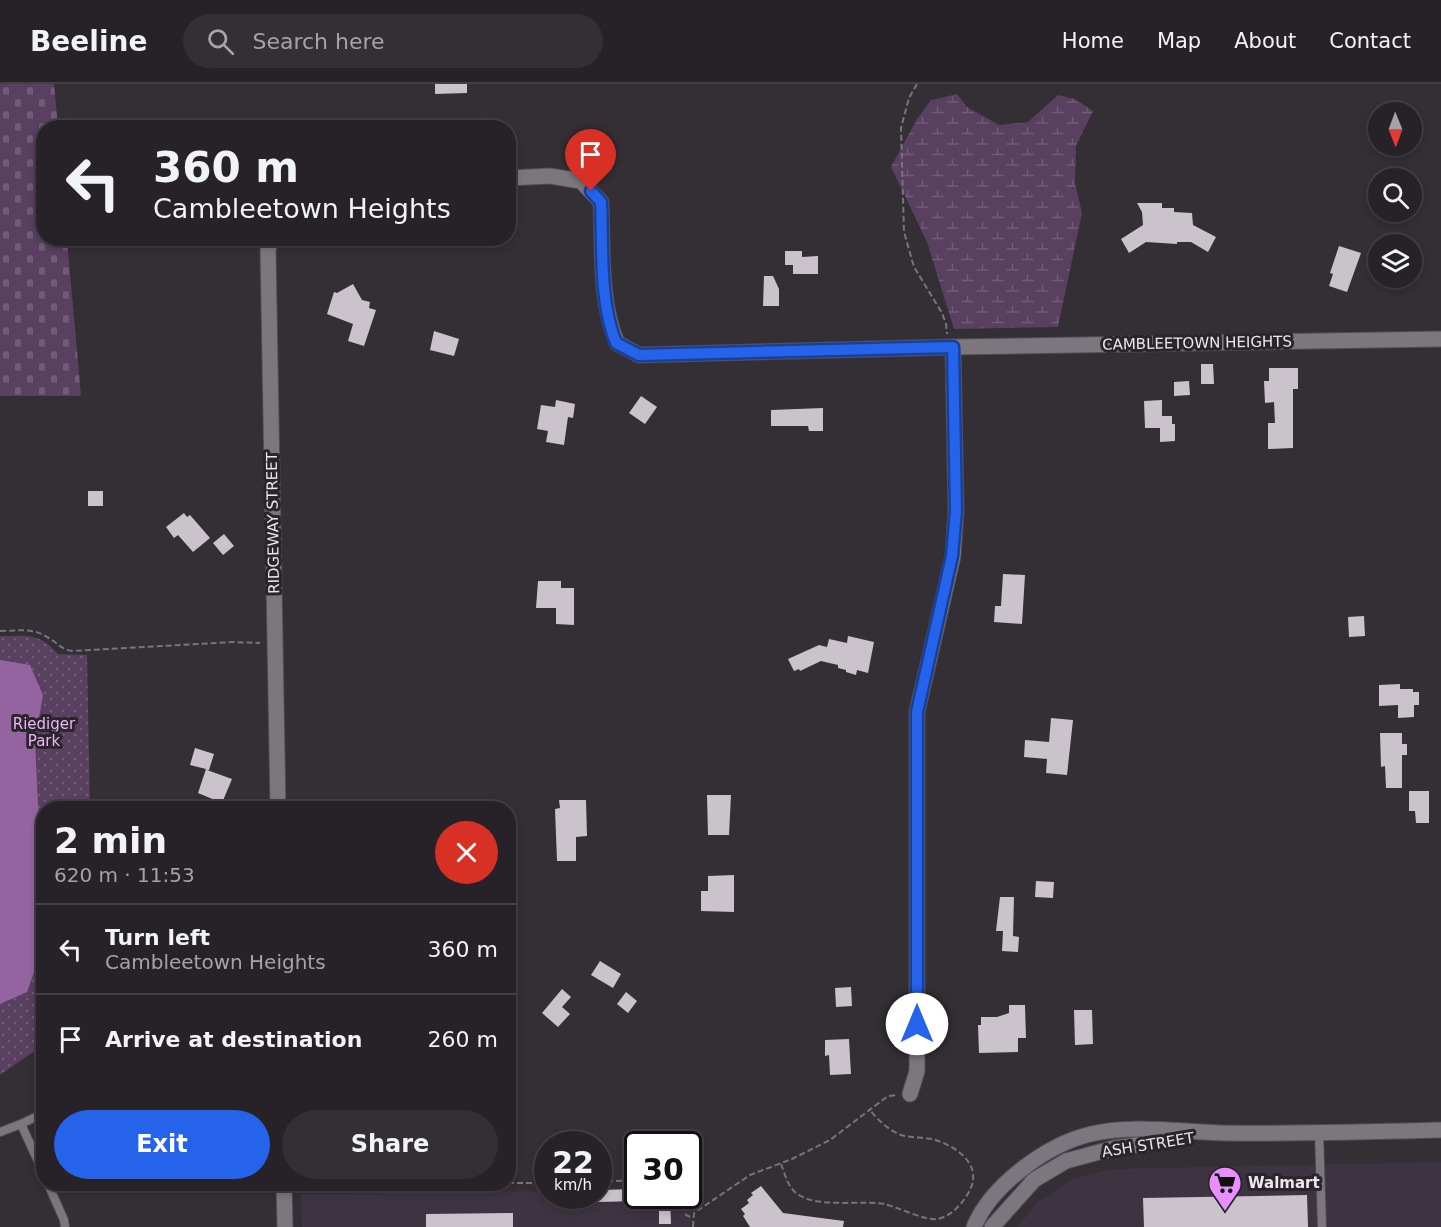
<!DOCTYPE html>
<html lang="en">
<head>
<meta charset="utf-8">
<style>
  :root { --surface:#272228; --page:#332f34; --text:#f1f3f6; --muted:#a4a4a8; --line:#433f45; --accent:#2563eb }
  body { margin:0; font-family:"DejaVu Sans",sans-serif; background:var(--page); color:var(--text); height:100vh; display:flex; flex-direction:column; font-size:22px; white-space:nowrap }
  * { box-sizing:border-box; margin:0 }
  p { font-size:20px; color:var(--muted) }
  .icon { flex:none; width:33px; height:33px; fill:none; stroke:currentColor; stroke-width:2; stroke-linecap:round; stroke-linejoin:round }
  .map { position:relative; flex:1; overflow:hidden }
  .panel { position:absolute; left:36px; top:717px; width:480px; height:390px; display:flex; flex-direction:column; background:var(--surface); border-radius:24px; box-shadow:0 3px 9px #0003,0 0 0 2px var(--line) }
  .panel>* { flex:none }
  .banner { position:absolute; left:36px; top:36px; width:480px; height:126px; border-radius:24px; box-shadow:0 3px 9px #0003,0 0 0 2px var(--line); background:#272228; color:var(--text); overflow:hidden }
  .needle { width:39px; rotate:179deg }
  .tools { position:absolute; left:1368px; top:18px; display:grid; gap:12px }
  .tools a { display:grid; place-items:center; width:54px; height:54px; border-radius:50%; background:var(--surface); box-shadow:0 3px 9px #0003,0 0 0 2px var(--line); font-size:30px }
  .speed { position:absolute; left:534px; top:1047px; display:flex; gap:12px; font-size:30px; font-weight:700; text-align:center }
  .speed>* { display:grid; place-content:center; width:78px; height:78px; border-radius:50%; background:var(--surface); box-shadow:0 3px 9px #0003,0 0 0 2px var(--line); line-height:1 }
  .speed small { font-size:15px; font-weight:400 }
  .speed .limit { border:3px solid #111; border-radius:9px; background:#fff; color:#111 }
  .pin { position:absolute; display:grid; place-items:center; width:51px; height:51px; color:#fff; margin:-62px -26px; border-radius:50% 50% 50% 0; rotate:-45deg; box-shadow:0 0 6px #0007 }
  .pin .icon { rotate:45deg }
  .me { position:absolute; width:66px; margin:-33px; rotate:0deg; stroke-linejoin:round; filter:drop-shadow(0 0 4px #0008) }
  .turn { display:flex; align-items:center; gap:21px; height:126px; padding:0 18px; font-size:27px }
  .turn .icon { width:78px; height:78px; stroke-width:2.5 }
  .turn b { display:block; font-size:42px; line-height:51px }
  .round { display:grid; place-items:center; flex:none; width:63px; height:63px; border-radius:32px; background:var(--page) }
  .headline { display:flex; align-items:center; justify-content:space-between; height:102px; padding:0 18px }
  h1 { font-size:36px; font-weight:700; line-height:45px }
  .primary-button { display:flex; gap:12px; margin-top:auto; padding:12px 18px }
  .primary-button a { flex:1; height:69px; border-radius:36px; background:var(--accent); color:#fff; font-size:24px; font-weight:700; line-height:69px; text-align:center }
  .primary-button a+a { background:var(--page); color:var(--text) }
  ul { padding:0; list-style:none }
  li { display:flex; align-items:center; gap:18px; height:90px; padding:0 18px; border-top:2px solid var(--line) }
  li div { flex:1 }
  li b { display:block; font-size:22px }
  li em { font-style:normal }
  header { display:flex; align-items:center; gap:36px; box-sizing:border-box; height:84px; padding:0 30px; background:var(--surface); border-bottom:2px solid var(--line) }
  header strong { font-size:28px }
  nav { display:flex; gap:33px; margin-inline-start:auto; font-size:21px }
  .search { width:420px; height:54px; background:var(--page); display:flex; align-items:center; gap:15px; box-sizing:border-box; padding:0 21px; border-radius:33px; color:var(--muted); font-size:22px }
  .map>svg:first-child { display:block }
  .built { fill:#3e3441 }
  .wetland { fill:url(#wetland-marsh) }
  .cemetery { fill:url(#cemetery-stones) }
  .park { fill:url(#park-dots) }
  .water { fill:#9464a0 }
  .building { fill:#cbc3cc }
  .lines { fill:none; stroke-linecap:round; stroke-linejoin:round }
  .service-casing { stroke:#524c53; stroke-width:10 }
  .minor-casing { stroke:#524c53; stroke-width:17 }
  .path { stroke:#79737a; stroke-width:2; stroke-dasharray:6 3; stroke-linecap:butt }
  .service { stroke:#7c767e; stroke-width:8 }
  .minor { stroke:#7c767e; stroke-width:15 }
  .route-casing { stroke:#184099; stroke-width:15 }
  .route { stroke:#2563eb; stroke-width:10 }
  .labels { text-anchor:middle; stroke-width:6; stroke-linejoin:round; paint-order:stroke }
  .street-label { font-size:15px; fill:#ebe7ec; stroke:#2a242b }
  .park-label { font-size:15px; fill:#edb7fa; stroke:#2a242b }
  .poi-label { font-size:15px; font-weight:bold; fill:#ebe7ec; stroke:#2a242b; text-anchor:start }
</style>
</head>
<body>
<header>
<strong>Beeline</strong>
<div class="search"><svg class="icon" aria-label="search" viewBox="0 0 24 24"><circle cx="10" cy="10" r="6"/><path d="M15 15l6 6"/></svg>Search here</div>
<nav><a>Home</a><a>Map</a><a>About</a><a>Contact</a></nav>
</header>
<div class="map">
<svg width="1441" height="1143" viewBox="0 0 1441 1143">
  <defs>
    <pattern id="wetland-marsh" width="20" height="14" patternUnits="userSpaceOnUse" patternTransform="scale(1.5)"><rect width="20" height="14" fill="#593f60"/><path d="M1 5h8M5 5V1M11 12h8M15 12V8" fill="none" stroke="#715b77"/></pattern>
    <pattern id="cemetery-stones" width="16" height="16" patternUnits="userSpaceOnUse" patternTransform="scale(1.5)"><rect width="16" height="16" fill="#593f60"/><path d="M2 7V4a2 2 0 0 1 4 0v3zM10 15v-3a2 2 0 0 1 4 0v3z" fill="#715b77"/></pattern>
    <pattern id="park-dots" width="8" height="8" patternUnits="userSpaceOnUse" patternTransform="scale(1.5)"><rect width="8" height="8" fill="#593f60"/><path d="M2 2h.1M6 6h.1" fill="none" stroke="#715b77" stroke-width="1.8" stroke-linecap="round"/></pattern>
  </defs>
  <rect width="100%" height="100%" fill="#342e35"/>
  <g class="built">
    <polygon points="1441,1078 1441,1143 1017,1143 1038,1118 1072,1095 1113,1085"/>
    <polygon points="547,1107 548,1112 688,1112 689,1109 692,1126 690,1143 302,1143 301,1110"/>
  </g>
  <polygon class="wetland" points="957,10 967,23 999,41 1028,38 1058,11 1075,15 1093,27 1076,62 1075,99 1082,129 1058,243 954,245 927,158 891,83 917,35 931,16"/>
  <polygon class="cemetery" points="0,0 54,0 58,43 44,44 44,154 67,155 81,312 0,312"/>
  <path class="park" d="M0,552C27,552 39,548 58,570L87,571L90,724H44L43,965L36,966L0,991Z"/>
  <polygon class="water" points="0,576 30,581 43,611 35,656 38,721 44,771 44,820 41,869 27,908 0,920"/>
  <g class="building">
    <polygon points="435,0 467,0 467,9 435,10"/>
    <polygon points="1137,119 1162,119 1162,124 1174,124 1174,128 1192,129 1193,141 1216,153 1208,168 1191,158 1177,158 1177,160 1146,158 1129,169 1121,155 1143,141 1142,128"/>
    <polygon points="1339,162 1361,169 1347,208 1329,202 1333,190 1330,189"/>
    <polygon points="785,167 802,167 802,173 818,172 818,190 793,190 793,181 785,181"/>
    <polygon points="764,192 773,192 779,205 779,222 763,222"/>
    <polygon points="353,200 362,216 370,218 369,224 376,226 364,262 348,257 353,240 327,230 334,208 337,209"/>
    <polygon points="434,247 459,255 454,272 430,266"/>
    <polygon points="1201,280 1213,280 1214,300 1201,300"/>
    <polygon points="1269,284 1298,284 1298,305 1293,305 1293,364 1268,365 1268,339 1275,339 1274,318 1265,319 1264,297 1269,297"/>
    <polygon points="1189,297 1190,311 1174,312 1174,298"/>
    <polygon points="641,312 657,323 645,340 629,329"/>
    <polygon points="556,316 575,320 573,334 568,333 564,361 546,358 548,347 537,345 541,321 555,323"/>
    <polygon points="1162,316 1162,332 1172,332 1172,340 1175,340 1175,357 1160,358 1160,344 1145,344 1144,317"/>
    <polygon points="823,324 823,347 809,347 808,342 771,342 771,326"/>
    <rect x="88" y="407" width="15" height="15"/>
    <polygon points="184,429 187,433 190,431 210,454 193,468 178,451 174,454 166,443"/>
    <polygon points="224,450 234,462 223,471 213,459"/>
    <polygon points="1003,490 1025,491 1022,540 994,538 995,522 1001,522"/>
    <polygon points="538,497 561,497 561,504 574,504 574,541 556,540 556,524 536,524"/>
    <polygon points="1364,532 1365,552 1349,553 1348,533"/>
    <polygon points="848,552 874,558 868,589 857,586 856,591 846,588 846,586 838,584 838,581 821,577 800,587 799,585 794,587 788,575 819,561 827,563 829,555 847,559"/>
    <polygon points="1400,600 1400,605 1413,605 1413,608 1419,608 1419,621 1414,621 1414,633 1398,634 1398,621 1379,622 1379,601"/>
    <polygon points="1051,634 1073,636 1067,691 1046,689 1047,675 1024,673 1025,656 1049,658"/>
    <polygon points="1380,649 1402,649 1402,660 1407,660 1407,671 1402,671 1402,704 1386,704 1385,682 1381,683"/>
    <polygon points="195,664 214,670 209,686 207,686 232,695 222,719 198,709 206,685 190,681"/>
    <polygon points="1409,707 1429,707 1429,739 1416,739 1415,727 1409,727"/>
    <polygon points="707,711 731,711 729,751 708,751"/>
    <polygon points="559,716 586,716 587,752 576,753 576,777 557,777 555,725 560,724"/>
    <polygon points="734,791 734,828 701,827 701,807 708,807 708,792"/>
    <polygon points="1036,797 1054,798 1053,814 1035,813"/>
    <polygon points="1000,813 1014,813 1013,852 1019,853 1018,868 1002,867 1003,847 996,847"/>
    <polygon points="600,877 621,890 613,904 591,891"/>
    <polygon points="851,903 852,922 836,923 835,904"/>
    <polygon points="562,905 571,913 562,923 570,930 558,943 542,929"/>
    <polygon points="626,908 637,917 628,929 617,920"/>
    <polygon points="1009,921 1025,921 1026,954 1018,954 1018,968 979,969 978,941 981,941 981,933 997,933 1009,929"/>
    <polygon points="1074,926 1092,926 1093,960 1075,961"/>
    <polygon points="849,955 851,990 830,991 829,971 825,972 825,956"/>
    <polygon points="761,1102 783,1129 844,1137 843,1143 750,1143 743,1132 745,1130 741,1125 749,1119 747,1116 753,1111 751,1109"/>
    <polygon points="638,1105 638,1117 598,1118 598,1106"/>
    <polygon points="1307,1111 1308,1143 1144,1143 1143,1114"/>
    <polygon points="659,1112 670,1112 671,1140 659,1140"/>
    <polygon points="513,1129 513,1143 426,1143 426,1130"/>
  </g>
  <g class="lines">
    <g class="service-casing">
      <g id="service">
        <polyline points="21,1040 44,1029"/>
        <polyline points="0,1048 21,1040 44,1090"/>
        <polyline points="1319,1049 1322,1143"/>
        <polyline points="48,1100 64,1136 65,1143"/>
      </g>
    </g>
    <g class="minor-casing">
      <g id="minor">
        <path d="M508,94L550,92L581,97L601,118C603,164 599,216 617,259L639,271L953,263"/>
        <polyline points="271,154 268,166 278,724"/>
        <polyline points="910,1010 917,987 917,628 953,472 956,427 953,263 1441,255"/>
        <polyline points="284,1100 285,1143"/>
        <path d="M974,1143C991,1101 1048,1060 1091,1050C1134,1040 1180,1048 1223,1049C1296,1050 1368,1048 1441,1046"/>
        <polyline points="992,1143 1034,1096 1066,1077 1114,1064 1181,1055"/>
      </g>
    </g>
    <g class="path">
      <polyline points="917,0 909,14 901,44 904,148 914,183 942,229 946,240 947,250"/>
      <path d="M0,547C17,547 32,543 47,553C57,558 60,565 72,567L233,558L260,559"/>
      <path d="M781,1080C785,1090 788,1105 799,1111C820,1124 859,1116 884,1120C898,1123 925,1137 937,1135C951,1133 964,1118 970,1106C983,1079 954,1061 932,1055C922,1053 910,1054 901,1051C888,1046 877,1035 869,1025"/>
      <polyline points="598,1098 638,1096"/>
      <polyline points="508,1099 548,1099"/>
      <polyline points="297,1106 300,1104 355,1105 440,1100"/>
      <polyline points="682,1112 686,1131 693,1134"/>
      <polyline points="693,1143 694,1129 750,1091 792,1075 830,1056 888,1012 897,1011"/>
    </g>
    <use href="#service" class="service"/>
    <use href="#minor" class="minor"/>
  </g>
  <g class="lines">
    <g class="route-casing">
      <path id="route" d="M591,107L601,118C603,164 599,216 616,259L639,271L953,263L956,427L952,472L917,628V940"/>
    </g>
    <use href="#route" class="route"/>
  </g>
  <defs>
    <g id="supermarket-pin" transform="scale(1.725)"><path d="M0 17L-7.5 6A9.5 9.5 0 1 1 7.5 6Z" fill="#e88eff" stroke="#2a242b"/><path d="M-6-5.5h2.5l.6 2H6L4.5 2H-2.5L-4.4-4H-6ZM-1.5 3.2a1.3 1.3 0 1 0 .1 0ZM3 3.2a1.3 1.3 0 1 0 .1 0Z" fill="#111"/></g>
  </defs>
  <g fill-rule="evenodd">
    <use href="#supermarket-pin" x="1225" y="1099"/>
  </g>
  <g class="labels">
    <g class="street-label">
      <text transform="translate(1197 259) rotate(-1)" y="5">CAMBLEETOWN HEIGHTS</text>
      <text transform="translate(273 439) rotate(-91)" y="5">RIDGEWAY STREET</text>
      <text transform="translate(1148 1061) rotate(-9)" y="5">ASH STREET</text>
    </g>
    <g class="park-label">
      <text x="44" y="645">Riediger<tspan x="44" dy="17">Park</tspan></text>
    </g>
    <g class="poi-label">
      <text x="1248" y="1104">Walmart</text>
    </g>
  </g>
</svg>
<div class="tools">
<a><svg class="needle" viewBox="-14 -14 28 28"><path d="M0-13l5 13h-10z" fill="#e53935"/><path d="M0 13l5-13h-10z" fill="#a4a4a8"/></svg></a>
<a><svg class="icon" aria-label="search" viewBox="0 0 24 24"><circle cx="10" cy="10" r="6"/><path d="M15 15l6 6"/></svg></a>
<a><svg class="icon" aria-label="layers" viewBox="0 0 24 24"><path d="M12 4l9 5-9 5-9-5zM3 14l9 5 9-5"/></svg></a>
</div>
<div class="speed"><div>22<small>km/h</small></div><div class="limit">30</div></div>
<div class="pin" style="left:591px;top:107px;background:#d93025"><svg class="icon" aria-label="arrive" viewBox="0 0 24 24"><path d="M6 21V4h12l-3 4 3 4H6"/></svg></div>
<svg class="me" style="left:917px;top:940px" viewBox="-20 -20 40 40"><circle r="19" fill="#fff"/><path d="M0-13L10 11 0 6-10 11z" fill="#2563eb"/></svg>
<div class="banner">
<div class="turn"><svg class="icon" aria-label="left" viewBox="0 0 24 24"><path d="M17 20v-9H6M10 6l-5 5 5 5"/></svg><div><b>360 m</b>Cambleetown Heights</div></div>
</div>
<section class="panel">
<div class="headline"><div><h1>2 min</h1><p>620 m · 11:53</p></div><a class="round" style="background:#d93025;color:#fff"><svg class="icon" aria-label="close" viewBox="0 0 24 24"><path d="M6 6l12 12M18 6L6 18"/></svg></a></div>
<ul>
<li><svg class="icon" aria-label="left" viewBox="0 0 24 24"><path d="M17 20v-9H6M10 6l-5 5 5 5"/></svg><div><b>Turn left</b><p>Cambleetown Heights</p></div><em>360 m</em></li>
<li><svg class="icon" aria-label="arrive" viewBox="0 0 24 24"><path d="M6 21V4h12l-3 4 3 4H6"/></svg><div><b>Arrive at destination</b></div><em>260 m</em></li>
</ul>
<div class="primary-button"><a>Exit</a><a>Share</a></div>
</section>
</div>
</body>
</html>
